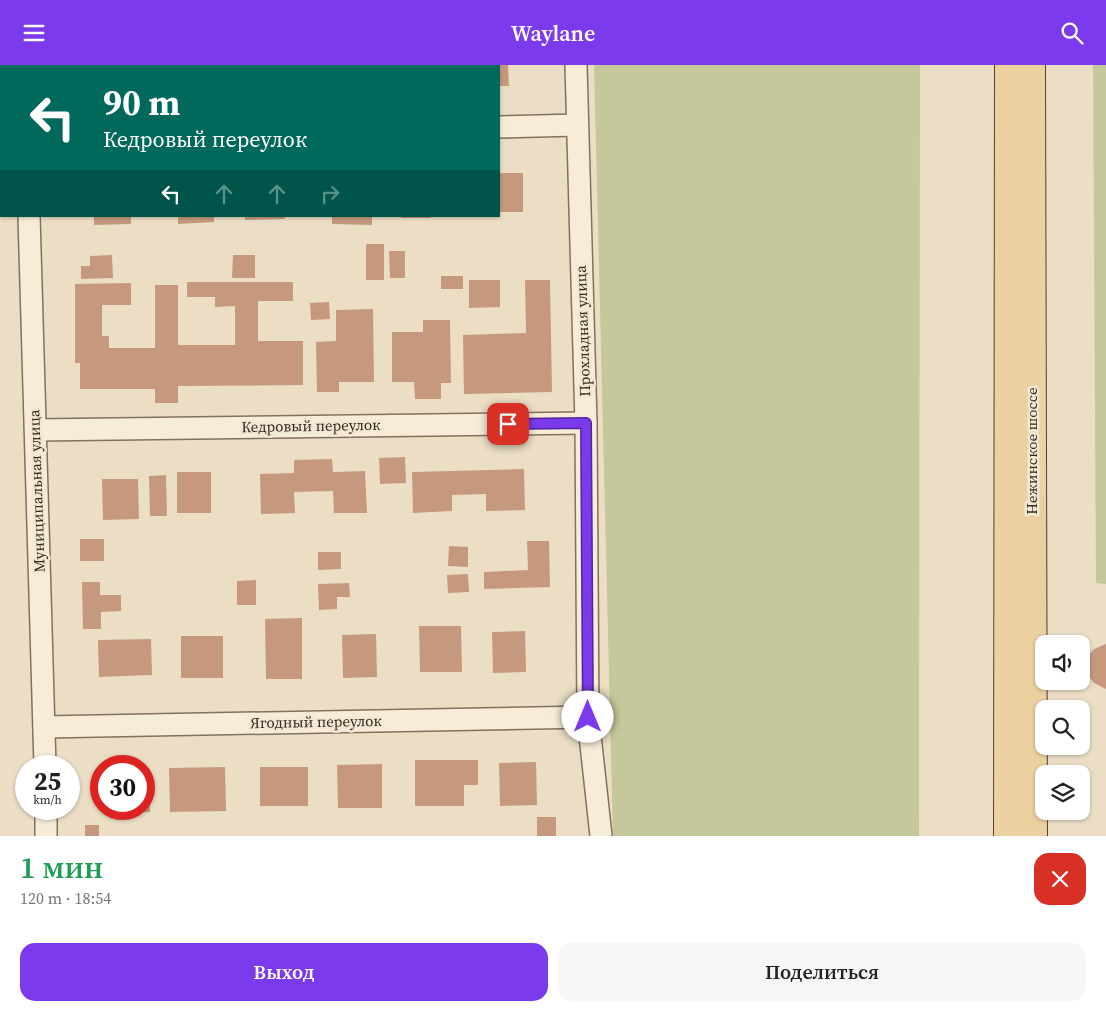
<!DOCTYPE html>
<html lang="ru">
<head>
<meta charset="utf-8">
<style>
  :root { --surface:#fff; --page:#f6f6f6; --text:#222; --muted:#767676; --accent:#7c3aed }
  body { margin:0; font-family:"Source Serif 4",serif; background:var(--page); color:var(--text); height:100vh; display:flex; flex-direction:column; font-size:19px; white-space:nowrap }
  * { box-sizing:border-box; margin:0 }
  p { font-size:16px; color:var(--muted) }
  .icon { flex:none; width:28px; height:28px; fill:none; stroke:currentColor; stroke-width:2; stroke-linecap:round; stroke-linejoin:round }
  .map { position:relative; height:771px; overflow:hidden }
  .panel { display:flex; flex-direction:column; background:var(--surface); flex:1 }
  .panel>* { flex:none }
  .guide { position:absolute; left:0px; top:0px; width:500px; height:152px; box-shadow:0 1px 4px #0004; background:#00695c; color:#fff; overflow:hidden }
  .controls { position:absolute; left:1035px; top:570px; display:grid; gap:10px }
  .controls a { display:grid; place-items:center; width:55px; height:55px; border-radius:10px; background:var(--surface); box-shadow:0 1px 4px #0004; font-size:25px }
  .speed { position:absolute; left:15px; top:690px; display:flex; gap:10px; font-size:25px; font-weight:700; text-align:center }
  .speed>* { display:grid; place-content:center; width:65px; height:65px; border-radius:50%; background:var(--surface); box-shadow:0 1px 4px #0004; line-height:1 }
  .speed small { font-size:12px; font-weight:400 }
  .speed .limit { border:8px solid #d22; background:#fff; color:#111 }
  .pin { position:absolute; display:grid; place-items:center; width:42px; height:42px; color:#fff; margin:-21px; border-radius:10px; box-shadow:0 2px 8px #0006 }
  .me { position:absolute; width:55px; margin:-28px; rotate:0deg; stroke-linejoin:round; filter:drop-shadow(0 0 4px #0008) }
  .turn { display:flex; align-items:center; gap:18px; height:105px; padding:0 20px; font-size:22px }
  .turn .icon { width:65px; height:65px; stroke-width:2.5 }
  .turn b { display:block; font-size:35px; line-height:42px }
  .lanes { display:flex; align-items:center; height:48px; padding:0 20px; background:#0003; justify-content:center; gap:25px; direction:ltr }
  .lanes .off { opacity:.35 }
  .round { display:grid; place-items:center; flex:none; width:52px; height:52px; border-radius:15px; background:var(--page) }
  .summary { display:flex; align-items:center; justify-content:space-between; height:85px; padding:0 20px }
  h1 { font-size:30px; font-weight:600; line-height:38px; color:#1e9e55 }
  .button { display:flex; gap:10px; margin-top:auto; padding:10px 20px }
  .button a { flex:1; height:58px; border-radius:15px; background:var(--accent); color:#fff; font-size:20px; font-weight:600; line-height:58px; text-align:center }
  .button a+a { background:var(--page); color:var(--text) }
  header { display:flex; justify-content:space-between; align-items:center; height:65px; padding:0 20px; background:var(--accent); color:#fff; font-size:22px; font-weight:600 }
  .map>svg:first-child { display:block }
  .green { fill:#c5c89a }
  .building { fill:#c6997e }
  .lines { fill:none; stroke-linecap:round; stroke-linejoin:round }
  .minor-casing { stroke:#84705d; stroke-width:24 }
  .primary-casing { stroke:#523f30; stroke-width:30 }
  .minor { stroke:#f6ecd8; stroke-width:21 }
  .primary { stroke:#ebd0a0; stroke-width:28 }
  .route-casing { stroke:#51269a; stroke-width:12 }
  .route { stroke:#7c3aed; stroke-width:9 }
  .labels { text-anchor:middle; stroke-width:5; stroke-linejoin:round; paint-order:stroke }
  .street-label { font-size:15px; fill:#36291f; stroke:#f3e8d4 }
</style>
</head>
<body>
<header><svg class="icon" aria-label="menu" viewBox="0 0 24 24"><path d="M4 6h16M4 12h16M4 18h16"/></svg>Waylane<svg class="icon" aria-label="search" viewBox="0 0 24 24"><circle cx="10" cy="10" r="6"/><path d="M15 15l6 6"/></svg></header>
<div class="map">
<svg width="1106" height="771" viewBox="0 0 1106 771">
  <rect width="100%" height="100%" fill="#ebdec5"/>
  <g class="green">
    <polygon points="594,0 920,0 919,771 613,771"/>
    <polygon points="1093,0 1106,0 1106,519 1096,518"/>
  </g>
  <g class="building">
    <polygon points="499,0 508,0 509,21 499,21"/>
    <rect x="499" y="108" width="24" height="39"/>
    <polygon points="94,151 131,151 131,159 94,160"/>
    <polygon points="178,151 214,151 214,157 178,159"/>
    <polygon points="245,151 285,151 285,154 245,155"/>
    <polygon points="332,151 372,151 372,160 332,159"/>
    <rect x="401" y="151" width="30" height="2"/>
    <rect x="366" y="179" width="18" height="36"/>
    <polygon points="389,186 405,186 405,213 390,213"/>
    <polygon points="112,190 113,213 81,214 81,201 90,201 90,191"/>
    <polygon points="233,190 255,190 255,213 232,213"/>
    <rect x="441" y="211" width="22" height="13"/>
    <polygon points="469,215 500,215 500,242 469,243"/>
    <polygon points="525,215 550,215 552,327 464,329 463,270 526,268"/>
    <polygon points="187,217 293,217 293,236 258,236 258,276 303,276 303,320 178,321 178,338 155,338 155,324 80,324 80,298 75,298 75,219 131,218 131,240 102,240 102,271 109,271 109,283 155,283 155,220 178,220 178,280 235,280 235,241 215,242 215,232 187,232"/>
    <polygon points="329,237 330,254 311,255 310,238"/>
    <polygon points="373,244 374,317 339,317 339,327 317,327 316,277 336,276 336,245"/>
    <polygon points="423,255 450,255 451,318 441,318 441,334 415,334 414,317 392,317 392,267 423,267"/>
    <polygon points="405,392 406,418 380,419 379,393"/>
    <polygon points="332,394 333,407 365,406 367,448 334,448 333,426 294,427 295,448 261,449 260,409 294,408 294,395"/>
    <polygon points="524,404 525,445 486,446 486,429 452,430 452,446 413,448 412,407"/>
    <rect x="177" y="407" width="34" height="41"/>
    <polygon points="166,410 167,451 150,451 149,411"/>
    <polygon points="102,414 138,414 139,454 103,455"/>
    <rect x="80" y="474" width="24" height="22"/>
    <polygon points="527,476 549,476 550,522 484,524 484,507 528,505"/>
    <polygon points="449,481 468,482 468,502 448,501"/>
    <polygon points="318,487 341,487 341,504 318,505"/>
    <polygon points="468,509 469,527 448,528 447,510"/>
    <polygon points="256,515 256,540 237,540 237,516"/>
    <polygon points="82,517 100,517 100,530 121,530 121,546 101,547 101,564 83,564"/>
    <polygon points="349,518 350,532 337,532 337,544 319,545 318,519"/>
    <polygon points="302,553 302,614 266,614 265,554"/>
    <polygon points="419,561 461,561 462,607 420,607"/>
    <polygon points="525,566 526,607 493,608 492,567"/>
    <polygon points="376,569 377,612 343,613 342,570"/>
    <rect x="181" y="571" width="42" height="42"/>
    <polygon points="151,574 152,610 99,612 98,575"/>
    <polygon points="1106,579 1106,624 1094,618 1089,612 1087,605 1089,590 1094,584"/>
    <polygon points="415,695 478,695 478,720 464,720 464,741 415,741"/>
    <polygon points="536,697 537,740 500,741 499,698"/>
    <polygon points="382,699 382,743 338,743 337,700"/>
    <polygon points="225,702 226,746 170,747 169,703"/>
    <rect x="260" y="702" width="48" height="39"/>
    <polygon points="144,703 149,703 150,747 104,749 104,744 144,744"/>
    <rect x="537" y="752" width="19" height="19"/>
    <rect x="85" y="760" width="14" height="11"/>
  </g>
  <g class="lines">
    <g class="minor-casing">
      <g id="minor">
        <polyline points="25,0 25,1"/>
        <polyline points="576,0 586,358 588,652 601,771"/>
        <polyline points="499,62 577,60"/>
        <polyline points="29,151 45,701"/>
        <polyline points="36,365 586,358"/>
        <polyline points="44,662 588,652"/>
        <polyline points="46,744 46,771"/>
      </g>
    </g>
    <g class="primary-casing">
      <g id="primary">
        <polyline points="1031,0 1033,771"/>
        <polyline points="1008,771 1009,0"/>
      </g>
    </g>
    <use href="#minor" class="minor"/>
    <use href="#primary" class="primary"/>
  </g>
  <g class="lines">
    <g class="route-casing">
      <polyline id="route" points="508,359 586,358 588,652"/>
    </g>
    <use href="#route" class="route"/>
  </g>
  <g class="labels">
    <g class="street-label">
      <text transform="translate(583 266) rotate(-92)" y="5">Прохладная улица</text>
      <text transform="translate(311 361) rotate(-1)" y="5">Кедровый переулок</text>
      <text transform="translate(1032 386) rotate(-90)" y="5">Нежинское шоссе</text>
      <text transform="translate(37 426) rotate(-92)" y="5">Муниципальная улица</text>
      <text transform="translate(316 657) rotate(-1)" y="5">Ягодный переулок</text>
    </g>
  </g>
</svg>
<div class="controls">
<a><svg class="icon" aria-label="sound" viewBox="0 0 24 24"><path d="M4 9h4l5-4v14l-5-4H4zM17 9q2 3 0 6"/></svg></a>
<a><svg class="icon" aria-label="search" viewBox="0 0 24 24"><circle cx="10" cy="10" r="6"/><path d="M15 15l6 6"/></svg></a>
<a><svg class="icon" aria-label="layers" viewBox="0 0 24 24"><path d="M12 4l9 5-9 5-9-5zM3 14l9 5 9-5"/></svg></a>
</div>
<div class="speed"><div>25<small>km/h</small></div><div class="limit">30</div></div>
<div class="pin" style="left:508px;top:359px;background:#d93025"><svg class="icon" aria-label="arrive" viewBox="0 0 24 24"><path d="M6 21V4h12l-3 4 3 4H6"/></svg></div>
<svg class="me" style="left:588px;top:652px" viewBox="-20 -20 40 40"><circle r="19" fill="#fff"/><path d="M0-13L10 11 0 6-10 11z" fill="#7c3aed"/></svg>
<div class="guide">
<div class="turn"><svg class="icon" aria-label="left" viewBox="0 0 24 24"><path d="M17 20v-9H6M10 6l-5 5 5 5"/></svg><div><b>90 m</b>Кедровый переулок</div></div>
<div class="lanes"><svg class="icon" aria-label="left" viewBox="0 0 24 24"><path d="M17 20v-9H6M10 6l-5 5 5 5"/></svg><svg class="icon off" aria-label="ahead" viewBox="0 0 24 24"><path d="M12 20V5M6 11l6-6 6 6"/></svg><svg class="icon off" aria-label="ahead" viewBox="0 0 24 24"><path d="M12 20V5M6 11l6-6 6 6"/></svg><svg class="icon off" aria-label="right" viewBox="0 0 24 24"><path d="M7 20v-9h11M14 6l5 5-5 5"/></svg></div>
</div>
</div>
<section class="panel">
<div class="summary"><div><h1>1 мин</h1><p>120 m · 18:54</p></div><a class="round" style="background:#d93025;color:#fff"><svg class="icon" aria-label="close" viewBox="0 0 24 24"><path d="M6 6l12 12M18 6L6 18"/></svg></a></div>
<div class="button"><a>Выход</a><a>Поделиться</a></div>
</section>
</body>
</html>
